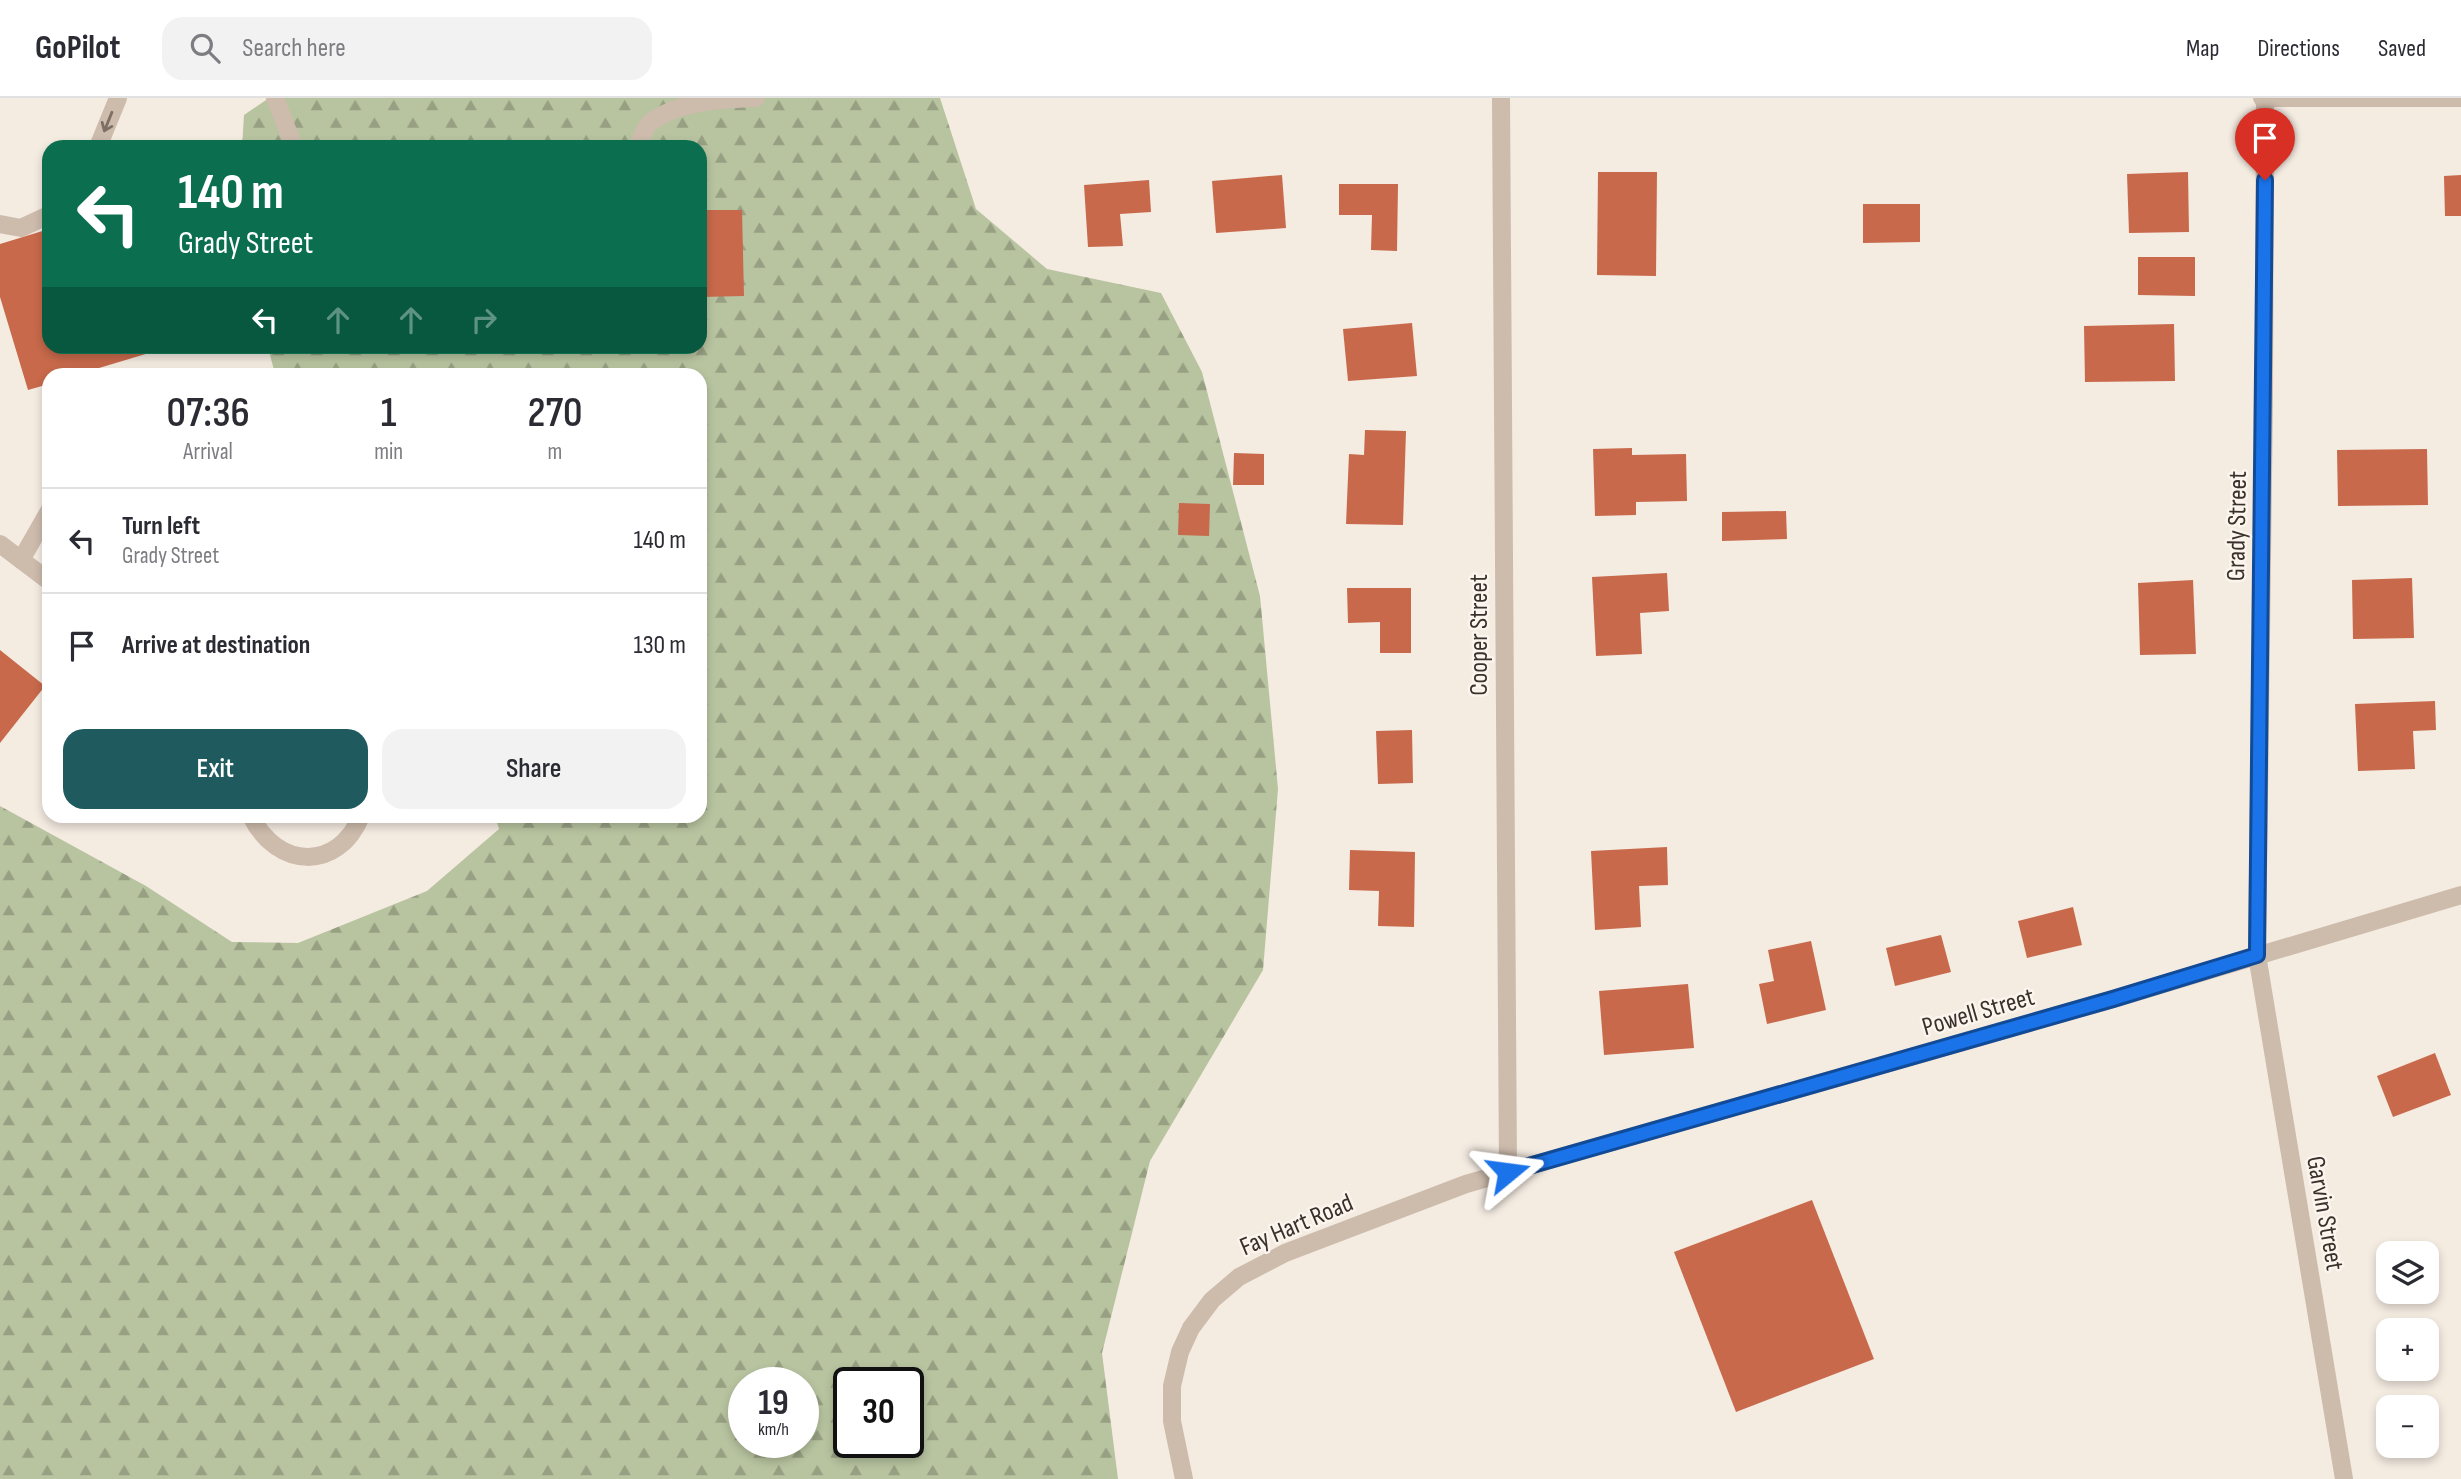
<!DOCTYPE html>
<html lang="en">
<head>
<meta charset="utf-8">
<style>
  :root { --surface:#fff; --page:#f2f2f3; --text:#2b2b33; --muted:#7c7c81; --line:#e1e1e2; --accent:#1f5a5e }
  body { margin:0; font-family:"Sofia Sans Condensed",sans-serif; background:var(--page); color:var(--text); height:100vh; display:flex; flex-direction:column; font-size:26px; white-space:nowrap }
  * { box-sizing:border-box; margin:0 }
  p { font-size:23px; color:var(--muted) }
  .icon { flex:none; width:38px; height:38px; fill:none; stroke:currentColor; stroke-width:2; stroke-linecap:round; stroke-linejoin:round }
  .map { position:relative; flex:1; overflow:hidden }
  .details { position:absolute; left:42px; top:270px; width:665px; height:455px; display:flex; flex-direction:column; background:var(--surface); border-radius:21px; box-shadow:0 4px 10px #0003 }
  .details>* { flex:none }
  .guide { position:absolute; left:42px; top:42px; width:665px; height:214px; border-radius:21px; box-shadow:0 4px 10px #0003; background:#0b6e4f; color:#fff; overflow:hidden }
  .buttons { position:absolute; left:2376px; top:1143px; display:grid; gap:14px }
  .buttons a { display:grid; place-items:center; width:63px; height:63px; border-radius:14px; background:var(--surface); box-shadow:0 4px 10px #0003; font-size:35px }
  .speed { position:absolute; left:728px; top:1269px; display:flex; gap:14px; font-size:35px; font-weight:700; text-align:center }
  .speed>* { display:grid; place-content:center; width:91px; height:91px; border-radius:50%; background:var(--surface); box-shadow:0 4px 10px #0003; line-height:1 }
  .speed small { font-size:18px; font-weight:400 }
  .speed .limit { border:4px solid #111; border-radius:10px; background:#fff; color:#111 }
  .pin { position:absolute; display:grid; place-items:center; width:60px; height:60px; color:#fff; margin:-72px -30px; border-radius:50% 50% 50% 0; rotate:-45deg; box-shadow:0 0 7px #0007 }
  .pin .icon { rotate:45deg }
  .me { position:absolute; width:77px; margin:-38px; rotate:74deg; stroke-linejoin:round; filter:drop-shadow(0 0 5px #0008) }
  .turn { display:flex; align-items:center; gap:24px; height:147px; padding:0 21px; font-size:32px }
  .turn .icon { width:91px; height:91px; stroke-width:2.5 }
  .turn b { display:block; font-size:49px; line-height:60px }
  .lanes { display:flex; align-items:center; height:66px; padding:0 21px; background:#0003; justify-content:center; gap:35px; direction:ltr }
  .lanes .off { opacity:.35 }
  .eta { display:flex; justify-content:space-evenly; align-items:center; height:119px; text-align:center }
  .eta b { font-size:42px; font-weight:600; line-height:49px }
  .button { display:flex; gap:14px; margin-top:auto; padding:14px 21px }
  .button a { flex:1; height:80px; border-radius:21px; background:var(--accent); color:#fff; font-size:28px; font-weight:600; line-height:80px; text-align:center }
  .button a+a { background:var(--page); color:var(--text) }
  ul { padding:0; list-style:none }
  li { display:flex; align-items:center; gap:21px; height:105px; padding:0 21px; border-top:2px solid var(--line) }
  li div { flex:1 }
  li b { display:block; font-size:26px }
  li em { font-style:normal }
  header { display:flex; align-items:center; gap:42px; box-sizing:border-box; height:98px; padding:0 35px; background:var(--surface); border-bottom:2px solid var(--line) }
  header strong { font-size:33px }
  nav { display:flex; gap:38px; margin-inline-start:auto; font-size:24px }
  .search { width:490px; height:63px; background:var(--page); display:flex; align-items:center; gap:18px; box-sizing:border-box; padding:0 24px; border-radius:21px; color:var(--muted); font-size:26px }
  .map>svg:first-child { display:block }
  .forest { fill:url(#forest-firs); fill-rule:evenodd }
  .building { fill:#c8694b }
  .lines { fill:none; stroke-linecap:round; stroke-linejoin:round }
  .minor { stroke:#cdbbac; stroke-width:18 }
  .oneway { stroke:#7d6f65 }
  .route-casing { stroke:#114b97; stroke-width:18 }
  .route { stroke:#1a73e8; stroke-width:12 }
  .labels { text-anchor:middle; stroke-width:5; stroke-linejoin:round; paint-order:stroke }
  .street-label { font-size:26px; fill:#3b302b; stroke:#fbf5ee }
</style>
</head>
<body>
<header>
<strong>GoPilot</strong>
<div class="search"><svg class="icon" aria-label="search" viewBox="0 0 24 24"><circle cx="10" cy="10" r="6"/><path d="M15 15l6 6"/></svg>Search here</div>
<nav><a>Map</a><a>Directions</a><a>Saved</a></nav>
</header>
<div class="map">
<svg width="2461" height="1381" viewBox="0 0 2461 1381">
  <defs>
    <pattern id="forest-firs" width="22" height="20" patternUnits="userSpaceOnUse" patternTransform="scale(1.75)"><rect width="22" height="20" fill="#b8c4a0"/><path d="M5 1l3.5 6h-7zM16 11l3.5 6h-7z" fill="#97a083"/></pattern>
  </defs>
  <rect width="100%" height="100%" fill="#f4ebe1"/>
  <path class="forest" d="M269,0H940L976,111L1047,171L1161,195L1202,274L1260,498L1278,691L1263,872L1150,1063L1102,1255L1118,1381H0V708L146,788L232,844L298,845L427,793L499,731L495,718H700V276H275L268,249L700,248V49H242L244,17ZM744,1284H803V1344H744ZM849,1284H908V1344H849Z"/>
  <g class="building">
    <polygon points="1598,74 1657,74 1656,178 1597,177"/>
    <polygon points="2188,74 2189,134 2129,135 2127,76"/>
    <polygon points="1282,77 1286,130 1216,135 1212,83"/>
    <polygon points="2461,77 2461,118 2445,118 2444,78"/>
    <polygon points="1149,82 1151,114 1120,116 1123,148 1088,149 1084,87"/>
    <polygon points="1339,86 1398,86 1397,153 1371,152 1372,117 1339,117"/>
    <polygon points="1863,106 1920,106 1920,144 1863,145"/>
    <polygon points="700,112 742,112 744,198 700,199"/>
    <polygon points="49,131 49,248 169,249 79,276 49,276 49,286 28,292 0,199 0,146"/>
    <polygon points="2138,159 2195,159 2195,198 2138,197"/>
    <polygon points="1412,225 1417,278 1348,283 1343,231"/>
    <polygon points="2174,226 2175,283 2085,284 2084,228"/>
    <polygon points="1365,332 1406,333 1403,427 1346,426 1349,356 1364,357"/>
    <polygon points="1632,350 1632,357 1686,356 1687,403 1636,404 1636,417 1595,418 1593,351"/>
    <polygon points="2427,351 2428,407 2338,408 2337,352"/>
    <polygon points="1234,355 1264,356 1264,387 1233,387"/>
    <polygon points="1179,405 1210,406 1209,438 1178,437"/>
    <polygon points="1786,413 1787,441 1722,443 1722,414"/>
    <polygon points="1667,475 1669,513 1640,515 1642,556 1596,558 1592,479"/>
    <polygon points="2412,480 2414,540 2353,541 2352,482"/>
    <polygon points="2193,482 2196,556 2140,557 2138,485"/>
    <polygon points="1347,490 1411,490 1411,555 1380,555 1380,524 1348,525"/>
    <polygon points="0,552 45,588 0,645"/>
    <polygon points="2435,603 2436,632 2413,633 2415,671 2358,673 2355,606"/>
    <polygon points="1412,632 1413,685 1378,686 1376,633"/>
    <polygon points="1667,749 1668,787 1639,788 1641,829 1595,832 1591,753"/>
    <polygon points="1350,752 1415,754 1414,829 1378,828 1379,793 1349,792"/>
    <polygon points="2073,809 2082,847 2027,860 2018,823"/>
    <polygon points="1941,837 1951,874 1895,888 1886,850"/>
    <polygon points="1811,843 1826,912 1767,926 1759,886 1774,883 1768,852"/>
    <polygon points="1688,886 1694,950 1604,957 1599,893"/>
    <polygon points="2435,955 2451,997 2393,1019 2377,978"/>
    <polygon points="1812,1102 1874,1261 1736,1314 1674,1154"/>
  </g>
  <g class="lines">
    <g class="minor">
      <polyline points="275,0 294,49"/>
      <polyline points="1501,0 1508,1074"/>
      <polyline points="2262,0 2461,0"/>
      <polyline points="2265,0 2264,299 2257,857 2344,1381"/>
      <polyline points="98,49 118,0"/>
      <path d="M638,49C641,42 644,30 650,25C677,3 724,1 756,0"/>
      <polyline points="0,126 21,130 49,117"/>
      <polyline points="0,446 49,483"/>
      <polyline points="21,462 49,413"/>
      <path d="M251,718C277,771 338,774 361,718"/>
      <polyline points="1184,1381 1172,1323 1172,1288 1180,1254 1191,1230 1212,1202 1239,1179 1285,1155 1466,1086 2113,901 2461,797"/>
    </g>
  </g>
  <defs><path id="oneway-shaft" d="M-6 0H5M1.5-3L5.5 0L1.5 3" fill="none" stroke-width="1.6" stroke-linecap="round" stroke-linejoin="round" transform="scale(1.75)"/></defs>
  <use class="oneway" href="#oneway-shaft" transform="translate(108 24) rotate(112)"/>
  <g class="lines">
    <g class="route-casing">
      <polyline id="route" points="1508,1074 2113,901 2257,857 2265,82"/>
    </g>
    <use href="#route" class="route"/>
  </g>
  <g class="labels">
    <g class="street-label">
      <text transform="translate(2236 428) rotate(-89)" y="9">Grady Street</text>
      <text transform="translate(1478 537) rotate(-90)" y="9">Cooper Street</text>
      <text transform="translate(1978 913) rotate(-16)" y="9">Powell Street</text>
      <text transform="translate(2326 1115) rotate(80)" y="9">Garvin Street</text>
      <text transform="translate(1296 1126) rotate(-23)" y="9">Fay Hart Road</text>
    </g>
  </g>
</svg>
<div class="buttons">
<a><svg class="icon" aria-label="layers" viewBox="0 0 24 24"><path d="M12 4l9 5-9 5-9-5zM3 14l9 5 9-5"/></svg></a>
<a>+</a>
<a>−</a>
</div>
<div class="speed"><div>19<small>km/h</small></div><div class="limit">30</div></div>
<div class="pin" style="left:2265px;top:82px;background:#d93025"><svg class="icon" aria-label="arrive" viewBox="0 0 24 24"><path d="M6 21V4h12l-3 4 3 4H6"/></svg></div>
<svg class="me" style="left:1508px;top:1074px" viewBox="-20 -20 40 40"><path d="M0-17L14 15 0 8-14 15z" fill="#1a73e8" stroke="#fff" stroke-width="4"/></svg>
<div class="guide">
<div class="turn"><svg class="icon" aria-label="left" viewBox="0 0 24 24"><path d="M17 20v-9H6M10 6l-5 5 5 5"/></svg><div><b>140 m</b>Grady Street</div></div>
<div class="lanes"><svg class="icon" aria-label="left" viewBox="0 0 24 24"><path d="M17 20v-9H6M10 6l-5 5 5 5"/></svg><svg class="icon off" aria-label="ahead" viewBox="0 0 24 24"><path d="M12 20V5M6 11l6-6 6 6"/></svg><svg class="icon off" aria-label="ahead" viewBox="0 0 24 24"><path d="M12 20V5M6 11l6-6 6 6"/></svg><svg class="icon off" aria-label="right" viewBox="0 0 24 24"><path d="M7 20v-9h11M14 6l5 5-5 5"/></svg></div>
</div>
<section class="details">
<div class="eta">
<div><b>07:36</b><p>Arrival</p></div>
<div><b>1</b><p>min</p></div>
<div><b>270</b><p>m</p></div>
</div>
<ul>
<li><svg class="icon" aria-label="left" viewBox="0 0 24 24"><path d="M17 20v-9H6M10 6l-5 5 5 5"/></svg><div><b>Turn left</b><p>Grady Street</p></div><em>140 m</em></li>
<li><svg class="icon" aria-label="arrive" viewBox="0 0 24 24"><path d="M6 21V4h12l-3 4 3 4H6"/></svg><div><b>Arrive at destination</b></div><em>130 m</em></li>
</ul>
<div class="button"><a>Exit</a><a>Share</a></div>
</section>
</div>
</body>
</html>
